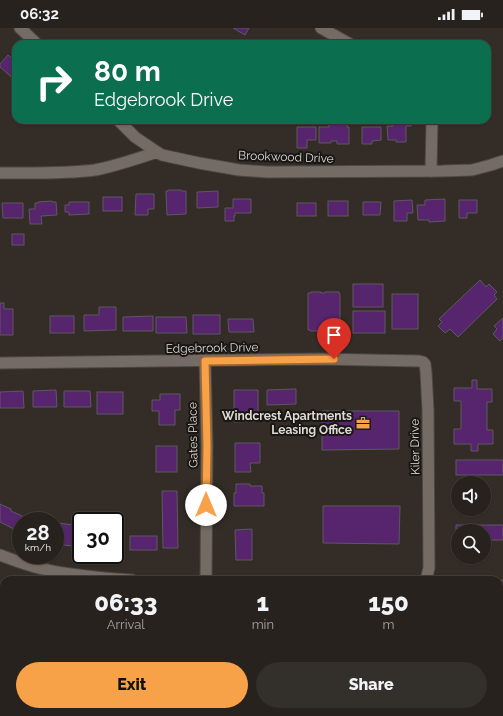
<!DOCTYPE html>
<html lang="en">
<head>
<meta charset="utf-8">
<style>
  :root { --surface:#27221d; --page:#332f2a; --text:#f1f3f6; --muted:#a4a4a4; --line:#433f3b; --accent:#f7a148 }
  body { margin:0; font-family:Raleway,sans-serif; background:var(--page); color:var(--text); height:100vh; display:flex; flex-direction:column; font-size:15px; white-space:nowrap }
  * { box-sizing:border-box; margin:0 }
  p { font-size:13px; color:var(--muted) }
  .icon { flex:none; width:22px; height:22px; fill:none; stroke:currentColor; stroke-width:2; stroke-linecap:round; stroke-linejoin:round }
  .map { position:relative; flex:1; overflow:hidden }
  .details { position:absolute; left:0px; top:548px; width:503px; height:140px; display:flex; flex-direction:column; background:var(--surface); border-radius:12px 12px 0 0; box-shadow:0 1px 3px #0004,0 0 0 1px var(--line) }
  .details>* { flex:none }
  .banner { position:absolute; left:12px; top:12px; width:479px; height:84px; border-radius:12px; box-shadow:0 1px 3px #0004,0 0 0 1px var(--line); background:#0b6e4f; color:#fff; overflow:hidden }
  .fabs { position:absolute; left:451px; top:448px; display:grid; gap:8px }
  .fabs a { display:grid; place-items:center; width:40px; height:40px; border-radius:50%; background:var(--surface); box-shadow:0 1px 3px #0004,0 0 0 1px var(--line); font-size:20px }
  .speed { position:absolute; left:12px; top:484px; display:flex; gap:8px; font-size:20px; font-weight:700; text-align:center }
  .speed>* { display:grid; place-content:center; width:52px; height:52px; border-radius:50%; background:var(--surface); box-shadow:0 1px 3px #0004,0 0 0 1px var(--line); line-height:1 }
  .speed small { font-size:10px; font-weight:400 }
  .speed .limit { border:2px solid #111; border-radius:6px; background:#fff; color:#111 }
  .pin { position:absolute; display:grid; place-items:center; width:34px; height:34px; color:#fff; margin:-41px -17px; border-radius:50% 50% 50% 0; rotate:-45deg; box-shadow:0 0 4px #0007 }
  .pin .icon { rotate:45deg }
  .me { position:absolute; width:44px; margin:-22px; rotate:0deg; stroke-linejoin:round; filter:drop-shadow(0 0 3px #0008) }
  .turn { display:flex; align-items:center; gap:14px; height:84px; padding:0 16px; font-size:18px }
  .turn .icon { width:52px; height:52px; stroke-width:2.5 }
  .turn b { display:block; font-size:28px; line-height:34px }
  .eta { display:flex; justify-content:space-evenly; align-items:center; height:68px; text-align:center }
  .eta b { font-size:24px; font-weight:800; line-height:28px }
  .primary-button { display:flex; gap:8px; margin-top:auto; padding:8px 16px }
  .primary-button a { flex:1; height:46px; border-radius:24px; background:var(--accent); color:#111; font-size:16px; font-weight:800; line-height:46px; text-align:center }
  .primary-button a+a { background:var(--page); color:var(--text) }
  .status { display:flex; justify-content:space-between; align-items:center; height:28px; padding:0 20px; background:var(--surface); direction:ltr }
  .status svg { height:11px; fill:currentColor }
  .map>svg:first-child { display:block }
  .green { fill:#386003 }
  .building { fill:#57246e; stroke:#5e5861 }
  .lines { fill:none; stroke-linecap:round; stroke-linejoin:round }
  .minor-casing { stroke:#4e4843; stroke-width:13 }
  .minor { stroke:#746b64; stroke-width:11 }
  .route-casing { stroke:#a1692f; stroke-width:10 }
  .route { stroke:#f7a148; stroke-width:7 }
  .labels { text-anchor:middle; stroke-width:4; stroke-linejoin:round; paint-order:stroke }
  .street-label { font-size:12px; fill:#dedad6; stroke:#191613 }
  .poi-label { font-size:12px; font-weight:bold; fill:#dedad6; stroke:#191613; text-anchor:end }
</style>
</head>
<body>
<div class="status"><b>06:32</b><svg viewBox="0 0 49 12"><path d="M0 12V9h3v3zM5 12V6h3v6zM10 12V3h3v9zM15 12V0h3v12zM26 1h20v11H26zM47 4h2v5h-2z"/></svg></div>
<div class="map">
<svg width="503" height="688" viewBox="0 0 503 688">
  <rect width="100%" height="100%" fill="#342d27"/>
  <polygon class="green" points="0,601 4,603 4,644 0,642"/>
  <g class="building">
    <polygon points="233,0 249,0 245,7"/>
    <polygon points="8,27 16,34 16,50 15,52 0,39 0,36"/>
    <polygon points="392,92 411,92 411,98 406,98 406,114 396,114 396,112 388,112 387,98 393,98"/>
    <polygon points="329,93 347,93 347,99 349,99 349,116 337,116 337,113 331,113 331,115 319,115 319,99 329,99"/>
    <polygon points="297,99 316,99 316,112 307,112 307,120 297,120"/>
    <polygon points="362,99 381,99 381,112 372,113 372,116 362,116"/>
    <polygon points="168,162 181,162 181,163 186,163 186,186 167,187 166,163 168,163"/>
    <polygon points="218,163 218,179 197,180 197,164"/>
    <polygon points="136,166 154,166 154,181 148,181 148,187 135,187"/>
    <rect x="103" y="169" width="19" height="14"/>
    <polygon points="233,171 251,171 251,185 235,185 235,188 234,188 234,193 225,193 225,180 233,180"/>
    <polygon points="445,171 445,193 429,194 429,192 418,192 417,177 425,177 425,172"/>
    <polygon points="412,172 413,185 407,185 407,193 394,193 394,173"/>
    <polygon points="459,172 477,172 477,185 467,185 467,190 459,190"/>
    <polygon points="52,173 52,174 56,174 57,187 41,188 42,196 30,196 29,181 35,181 35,175 38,175 38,174"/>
    <rect x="328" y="173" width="20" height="15"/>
    <polygon points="69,174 89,174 89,186 69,187 69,184 65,184 65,177 69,177"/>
    <polygon points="363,174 381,174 380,187 363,187"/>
    <polygon points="2,175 23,175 23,190 3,190"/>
    <rect x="297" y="175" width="19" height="13"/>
    <rect x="12" y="206" width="12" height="11"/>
    <polygon points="480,252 486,259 489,256 497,264 494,267 497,271 458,309 450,301 445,305 438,298 442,294 439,291"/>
    <rect x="353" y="256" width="30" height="23"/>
    <polygon points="311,264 321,264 321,265 325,265 325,264 339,264 339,265 340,266 340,302 338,302 338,304 323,303 323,302 318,302 318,303 310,303 310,302 308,302 308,265 311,265"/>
    <rect x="392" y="266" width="26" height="35"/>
    <polygon points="0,275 4,275 4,281 13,281 13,307 0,307"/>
    <polygon points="99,279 116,279 116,302 84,303 84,287 99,287"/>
    <rect x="353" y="283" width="32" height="22"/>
    <rect x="193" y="287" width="27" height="19"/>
    <rect x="50" y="288" width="24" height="17"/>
    <polygon points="153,288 153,303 123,303 123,289"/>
    <polygon points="156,289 186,289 187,305 156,305"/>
    <polygon points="503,290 503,309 500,313 493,306 497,301 494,298"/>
    <polygon points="228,291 253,291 254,304 229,304"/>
    <polygon points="472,352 477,352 477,361 492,361 492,374 487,374 487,402 493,402 493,416 478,416 478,423 471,423 471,416 454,416 454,401 461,401 461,373 454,373 454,360 472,360"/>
    <polygon points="296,361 296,376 267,377 267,362"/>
    <polygon points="56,362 57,379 33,379 33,363"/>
    <polygon points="234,362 258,362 258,393 234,394"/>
    <polygon points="23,363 24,380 0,380 0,364"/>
    <polygon points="64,363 90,363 91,379 64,379"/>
    <rect x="97" y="364" width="26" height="22"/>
    <polygon points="160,366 180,366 180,382 175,382 175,397 159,397 159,383 152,383 152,372 160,372"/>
    <polygon points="322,383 399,383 399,421 322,422"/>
    <polygon points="235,415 260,415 260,435 250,435 251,444 235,444"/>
    <rect x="156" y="418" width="21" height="26"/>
    <rect x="456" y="432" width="47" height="15"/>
    <polygon points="236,456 250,456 250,458 262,458 262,465 264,465 264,478 234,478 234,465 236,465"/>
    <polygon points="162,463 177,463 178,520 163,520"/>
    <polygon points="0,476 11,481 11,483 22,488 16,502 0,494"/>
    <polygon points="323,478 400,478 399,516 323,515"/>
    <polygon points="26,489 40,493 25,493"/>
    <polygon points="58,495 81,498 81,519 55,516"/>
    <polygon points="456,497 503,497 503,512 484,512 484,503 458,503 458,512 456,512"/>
    <polygon points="252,501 252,532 236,532 235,502"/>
    <polygon points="115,507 123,507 122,523 115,523"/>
    <rect x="130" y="508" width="27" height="14"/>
    <rect x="499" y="552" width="4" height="36"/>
  </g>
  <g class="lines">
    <g class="minor-casing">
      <g id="minor">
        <polyline points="20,0 37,16"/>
        <polyline points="321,0 350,16"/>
        <polyline points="118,92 135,109 157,124"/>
        <polyline points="431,143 432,92"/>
        <path d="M0,145C31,145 64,146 95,142C116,138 136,131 157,124L162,127L199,135L239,142L267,144L442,143L472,142L491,137L503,133"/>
        <polyline points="205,333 207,417 206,552"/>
        <polyline points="0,335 319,331 419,333 423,334 425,336 426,344 428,382 429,540 426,552"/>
        <path d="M0,527C16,533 31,539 48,542C75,548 104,550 132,552"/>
      </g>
    </g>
    <use href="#minor" class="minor"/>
  </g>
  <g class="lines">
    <g class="route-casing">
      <polyline id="route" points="206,477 207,418 205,333 334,331"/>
    </g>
    <use href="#route" class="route"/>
  </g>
  <defs>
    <g id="office-bare" transform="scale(1.08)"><path d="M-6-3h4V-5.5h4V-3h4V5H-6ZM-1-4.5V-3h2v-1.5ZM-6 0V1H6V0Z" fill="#f7a148" stroke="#191613" stroke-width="2.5" paint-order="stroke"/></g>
  </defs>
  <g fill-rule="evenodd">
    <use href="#office-bare" x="363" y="395"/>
  </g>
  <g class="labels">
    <g class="street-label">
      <text transform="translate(286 129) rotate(2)" y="4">Brookwood Drive</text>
      <text transform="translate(212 320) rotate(-1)" y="4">Edgebrook Drive</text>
      <text transform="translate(193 407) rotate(-91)" y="4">Gates Place</text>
      <text transform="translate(415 419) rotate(-91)" y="4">Kiler Drive</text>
    </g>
    <g class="poi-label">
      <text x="352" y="392">Windcrest Apartments<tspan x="352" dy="14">Leasing Office</tspan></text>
    </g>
  </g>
</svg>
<div class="fabs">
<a><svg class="icon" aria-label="sound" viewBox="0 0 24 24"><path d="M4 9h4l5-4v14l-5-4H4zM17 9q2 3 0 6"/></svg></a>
<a><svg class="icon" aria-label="search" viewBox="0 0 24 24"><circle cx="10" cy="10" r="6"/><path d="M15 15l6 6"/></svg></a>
</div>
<div class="speed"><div>28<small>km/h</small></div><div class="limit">30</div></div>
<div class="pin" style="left:334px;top:331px;background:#d93025"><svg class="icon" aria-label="arrive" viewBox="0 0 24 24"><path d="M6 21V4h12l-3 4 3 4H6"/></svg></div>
<svg class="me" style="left:206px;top:477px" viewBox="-20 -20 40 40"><circle r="19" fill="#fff"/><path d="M0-13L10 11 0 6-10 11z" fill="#f7a148"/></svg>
<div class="banner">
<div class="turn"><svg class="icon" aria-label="right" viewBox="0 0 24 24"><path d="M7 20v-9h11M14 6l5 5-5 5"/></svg><div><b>80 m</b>Edgebrook Drive</div></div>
</div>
<section class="details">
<div class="eta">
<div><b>06:33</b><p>Arrival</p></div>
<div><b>1</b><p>min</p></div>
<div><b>150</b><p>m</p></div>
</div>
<div class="primary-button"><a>Exit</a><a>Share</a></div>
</section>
</div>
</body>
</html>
